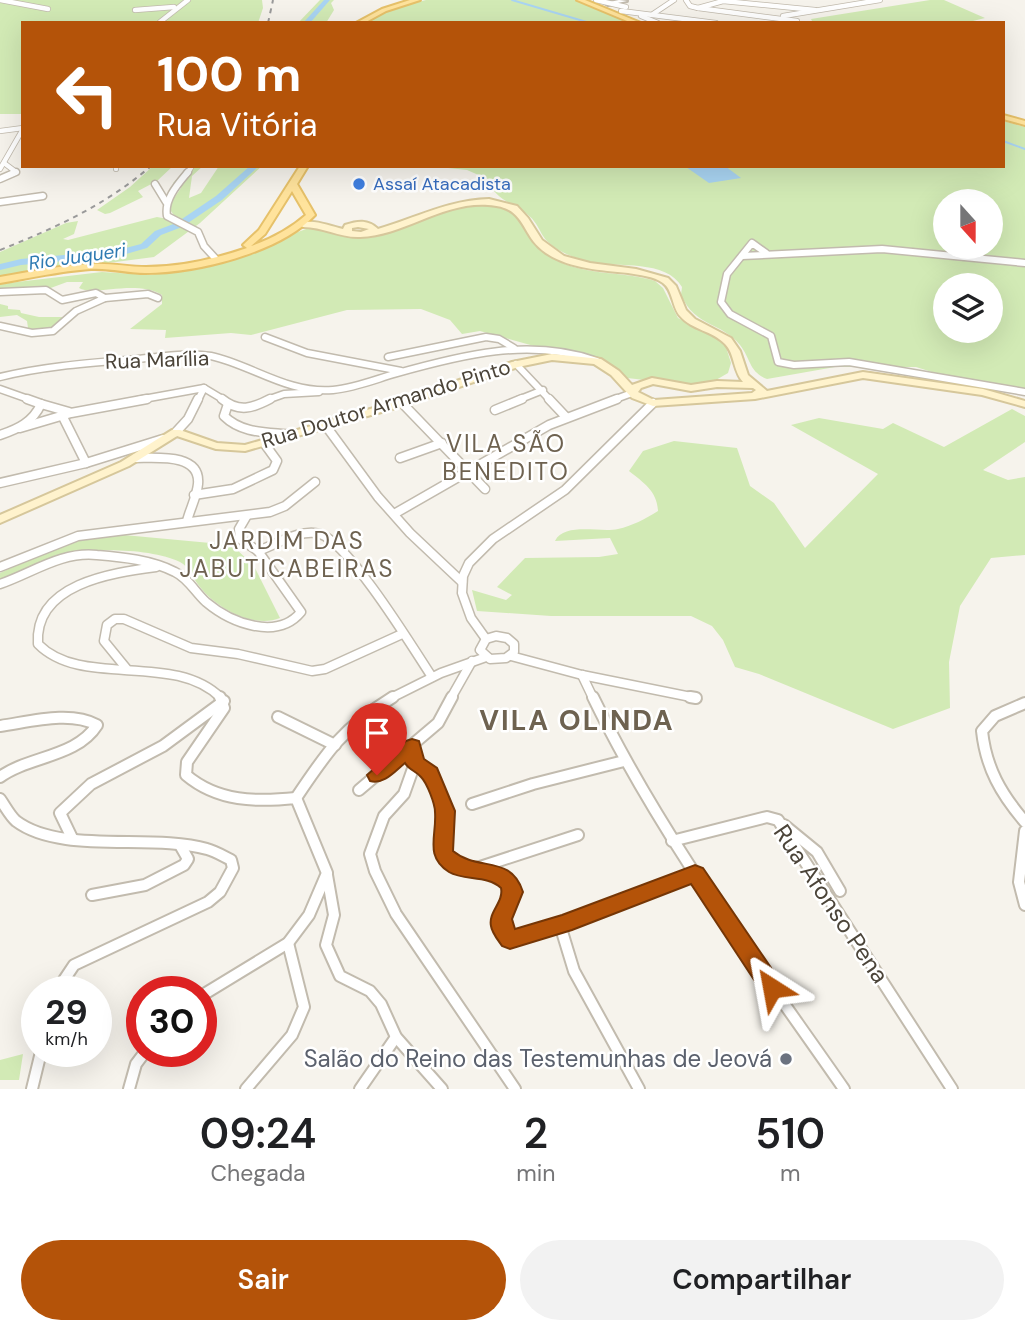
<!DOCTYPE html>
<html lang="pt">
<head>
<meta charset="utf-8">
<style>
  :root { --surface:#fff; --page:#f2f2f2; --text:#202124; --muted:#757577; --accent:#b45309 }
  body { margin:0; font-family:"DM Sans",sans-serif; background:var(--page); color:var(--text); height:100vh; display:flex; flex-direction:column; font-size:26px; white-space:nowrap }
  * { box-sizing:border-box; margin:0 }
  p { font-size:23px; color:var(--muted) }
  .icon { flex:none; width:38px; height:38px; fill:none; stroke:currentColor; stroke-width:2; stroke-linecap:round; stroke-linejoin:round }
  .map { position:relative; height:1089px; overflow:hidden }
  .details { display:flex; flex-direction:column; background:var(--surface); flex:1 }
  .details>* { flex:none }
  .guide { position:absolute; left:21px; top:21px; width:984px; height:147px; border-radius:0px; box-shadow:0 7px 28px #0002; background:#b45309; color:#fff; overflow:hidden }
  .needle { width:46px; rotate:159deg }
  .buttons { position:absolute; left:933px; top:189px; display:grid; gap:14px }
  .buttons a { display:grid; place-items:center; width:70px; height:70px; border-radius:50%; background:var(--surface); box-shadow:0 7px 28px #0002; font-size:35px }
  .speed { position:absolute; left:21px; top:976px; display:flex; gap:14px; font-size:35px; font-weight:700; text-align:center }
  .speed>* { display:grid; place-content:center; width:91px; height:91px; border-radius:50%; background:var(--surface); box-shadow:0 7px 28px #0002; line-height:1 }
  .speed small { font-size:18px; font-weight:400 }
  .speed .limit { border:10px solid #d22; background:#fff; color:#111 }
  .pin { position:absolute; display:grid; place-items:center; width:60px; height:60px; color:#fff; margin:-72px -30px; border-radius:50% 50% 50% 0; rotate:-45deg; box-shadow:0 0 7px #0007 }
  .pin .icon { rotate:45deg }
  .me { position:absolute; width:77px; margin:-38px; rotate:326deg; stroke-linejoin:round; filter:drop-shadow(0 0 5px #0008) }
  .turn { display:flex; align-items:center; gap:24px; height:147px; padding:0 21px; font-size:32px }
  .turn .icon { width:91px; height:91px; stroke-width:2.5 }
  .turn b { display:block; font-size:49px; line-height:60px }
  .eta { display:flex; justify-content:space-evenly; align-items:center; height:119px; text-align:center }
  .eta b { font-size:42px; font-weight:600; line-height:49px }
  .primary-button { display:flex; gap:14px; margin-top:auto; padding:14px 21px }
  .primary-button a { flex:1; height:80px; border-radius:42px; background:var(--accent); color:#fff; font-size:28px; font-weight:600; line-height:80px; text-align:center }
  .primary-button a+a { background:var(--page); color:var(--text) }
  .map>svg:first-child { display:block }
  .green { fill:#d2eab5; fill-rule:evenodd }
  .water { fill:#a9d4f2 }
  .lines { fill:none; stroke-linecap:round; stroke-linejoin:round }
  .stream { stroke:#a9d4f2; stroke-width:2 }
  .river { fill:#a9d4f2; fill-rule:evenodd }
  .minor-far3-casing { stroke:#c2bbae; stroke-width:6 }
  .minor-far2-casing { stroke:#c2bbae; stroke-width:9 }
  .minor-far1-casing { stroke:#c2bbae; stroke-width:11 }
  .minor-casing { stroke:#c2bbae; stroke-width:14 }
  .tertiary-casing { stroke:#c2bbae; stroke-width:4 }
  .secondary-casing { stroke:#d6c79b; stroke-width:4 }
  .primary-casing { stroke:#e6c16a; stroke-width:4 }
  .minor-far3 { stroke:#fff; stroke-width:4.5 }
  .minor-far2 { stroke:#fff; stroke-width:6 }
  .minor-far1 { stroke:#fff; stroke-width:8 }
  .minor { stroke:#fff; stroke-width:10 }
  .tertiary { fill:#fff; fill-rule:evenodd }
  .secondary { fill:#fff3cd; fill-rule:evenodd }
  .primary { fill:#ffe39c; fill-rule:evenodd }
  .rail { stroke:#9a9a9a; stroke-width:2; stroke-dasharray:5 5; stroke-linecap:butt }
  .route { fill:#b45309; stroke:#753606; stroke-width:2 }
  .shop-dot { fill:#3f7fe0; stroke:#fff; stroke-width:2.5 }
  .worship-dot { fill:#6b7280; stroke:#fff; stroke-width:2.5 }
  .labels { text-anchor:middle; stroke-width:5; stroke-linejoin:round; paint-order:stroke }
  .far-shop-label { font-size:18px; fill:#366cbe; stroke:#fff; text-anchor:start }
  .far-water-label { font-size:19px; font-style:italic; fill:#2e7ab2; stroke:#fff }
  .street-label { font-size:21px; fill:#4b4439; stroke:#fff }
  .quarter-label { font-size:24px; letter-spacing:2px; fill:#6e6250; stroke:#fff }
  .near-street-label { font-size:24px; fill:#4b4439; stroke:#fff }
  .near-worship-label { font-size:24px; fill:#5b616d; stroke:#fff; text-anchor:end }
  .district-label { font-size:28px; font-weight:bold; letter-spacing:2px; fill:#6e6250; stroke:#fff }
</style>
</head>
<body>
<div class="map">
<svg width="1025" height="1089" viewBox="0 0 1025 1089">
  <rect width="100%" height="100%" fill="#f6f3ec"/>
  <g class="green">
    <polygon points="0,0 262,0 263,8 258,23 23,23 23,114 0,114"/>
    <polygon points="320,0 334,0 331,3 334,10 326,23 298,23"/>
    <polygon points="426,0 577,0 635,23 364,23 391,9"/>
    <polygon points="930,0 944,0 985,18 965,23 806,23 812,21 811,19"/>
    <path d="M1003,121L1025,127V391L951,378L916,367H835L767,379C749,372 751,359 740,345C722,322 696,328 681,295L682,287C666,259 618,268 591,262C576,259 558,252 547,241C538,231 539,222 524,212C512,203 491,197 490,180L467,170L429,166H1003ZM945,201H990V247H945ZM945,285H990V331H945Z"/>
    <polygon points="153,166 173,166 157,181 138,191 143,197 110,213 105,214 97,210 130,187"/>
    <polygon points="182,166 203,166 192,176 189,198 201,193 219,166 262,166 200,223 154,257 0,277 0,252 66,223 78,221 74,234 63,239 68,240 157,217 173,220 176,218 168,207 181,188 173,183 186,170 186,167"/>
    <path d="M494,205C502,207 513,209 518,216C534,235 532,248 558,261C588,276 624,271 655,281L663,288L678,318L719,338L725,344L731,363L728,373L716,380L690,386L636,379L627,378L602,361L575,351L534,346L480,331L462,334L450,320L421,309L347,310L251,335L231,333L165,338L166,330L130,329L162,304V295C135,279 94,297 79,288L83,282H67L48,289L0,291V284L102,272L151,275L217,261L309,228H322L354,238L376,237L452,206Z"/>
    <polygon points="0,304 8,306 8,309 20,310 21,313 39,317 68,317 59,328 34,332 28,328 27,321 17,315 0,317"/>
    <path d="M1012,409L1025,416V442L983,470L1008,480L1025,477V555L991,558L960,606L949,662L950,708L893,729L759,674L735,667L723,640L712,626L691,616H551L477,611L472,590L506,600L512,595L497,587L525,558L599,557L618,554L610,538L555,541C564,522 601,533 618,529C632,526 645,519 658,511C657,491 644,483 629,471L643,451L674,441L737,448L750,486L774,503L805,548L878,474L791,425L819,418L883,429L893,423L944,447Z"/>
    <path d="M113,534L232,545L254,566L280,618C254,629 216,608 200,587C193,579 190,567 180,562C151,548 85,547 54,557C35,563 19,576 0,581V573L65,543Z"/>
    <polygon points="23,1054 19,1080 0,1080 0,1060"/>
  </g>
  <polygon class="water" points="725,166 741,178 709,183 686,167"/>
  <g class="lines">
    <g class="stream">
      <polyline points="512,0 590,23"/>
      <polyline points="1003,141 1025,149"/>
    </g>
    <g class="river">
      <polygon points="324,0 330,0 310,23 303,23"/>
      <polygon points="250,166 259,166 222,200 182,227 161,235 147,248 119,256 21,265 0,270 0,264 21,259 118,250 141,244 155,231 176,223 216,196"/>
    </g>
    <g class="minor-far3-casing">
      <g id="minor-far3">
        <polyline points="0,0 48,9"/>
        <polyline points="596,0 626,7"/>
        <polyline points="686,0 690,6 698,8 797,21"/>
        <polyline points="698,8 723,1 815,10"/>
        <polyline points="135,10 174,7"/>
        <polyline points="621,11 716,23"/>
        <polyline points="653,14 674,0"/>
        <polyline points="641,16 658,23"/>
        <polyline points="783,16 880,0"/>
        <polyline points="160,22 188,0"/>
        <polyline points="0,131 23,128"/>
        <polyline points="4,163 16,172 12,174"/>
        <polyline points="116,166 116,169"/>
        <polyline points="0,169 23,129"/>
        <polyline points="187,174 192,166"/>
      </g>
    </g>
    <g class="minor-far2-casing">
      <g id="minor-far2">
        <path d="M188,172C178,184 164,199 167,216L198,232L204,246L215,258"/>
        <polyline points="0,179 16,172"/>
        <polyline points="155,184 166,202"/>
        <polyline points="0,202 43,196"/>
        <polyline points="766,253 752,243 727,274 721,302 730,314 771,336 778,362 794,365 849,362 1025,392"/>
        <polyline points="742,256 882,249 1025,263"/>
        <polyline points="0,292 46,290 62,300 96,293 105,298 76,311 53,331 32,333 0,326"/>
        <polyline points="105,298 148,294 158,298"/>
        <polyline points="265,337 307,353 401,371"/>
        <polyline points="388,357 486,337 499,339 514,348"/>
        <polyline points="516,364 550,400"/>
        <path d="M0,377C45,366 90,363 137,359C161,357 187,352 211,356C252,365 288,394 333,390C354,388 374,380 394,374C461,355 530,337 597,361"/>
        <polyline points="0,389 31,400"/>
        <polyline points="138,400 204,388 224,400"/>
        <polyline points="198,400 204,388"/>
        <polyline points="267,400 284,394 319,392"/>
        <polyline points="518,400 543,390"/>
        <polyline points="613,400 632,393"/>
      </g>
    </g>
    <g class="minor-far1-casing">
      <g id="minor-far1">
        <path d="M222,399C239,413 253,408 270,399"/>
        <polyline points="549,399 566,417"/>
        <polyline points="402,403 485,489"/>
        <polyline points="41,404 69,412"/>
        <path d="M228,404L224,416C242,434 268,432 292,435"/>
        <polyline points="495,410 522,399"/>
        <polyline points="62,415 86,463"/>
        <polyline points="326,426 378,497 410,533 462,582"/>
        <polyline points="20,428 71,413 147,399"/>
        <polyline points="176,432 188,419 198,399"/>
        <path d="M0,435C18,429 33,422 41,404L27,399"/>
        <path d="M136,458C156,458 201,453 198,484C197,496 190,509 187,521"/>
        <polyline points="400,458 442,443"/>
        <polyline points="0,483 86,463 163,439"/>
        <polyline points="194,495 233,489 273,470 277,461 264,443"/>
        <polyline points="394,514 549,425 617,399"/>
        <polyline points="246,517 239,529 240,539 258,551"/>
        <path d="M258,551C275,545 301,528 320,534C349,543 413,648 432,677"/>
        <polyline points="0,567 78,536 270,512 285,506 315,482"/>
        <path d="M156,567C111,573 34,584 38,644C82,689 174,651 221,698"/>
        <path d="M0,584C32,573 62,551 97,555C122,557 152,560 175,572C188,578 195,592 206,602C231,623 277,641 301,612L258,551"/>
        <polygon points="496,636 507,638 514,644 514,652 506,658 490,659 480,650 486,639"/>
        <polyline points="486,639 471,618 462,593 463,576 469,563 493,539 565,490 653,403"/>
        <polyline points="511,656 582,675 696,698"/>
        <polyline points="126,668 104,641 107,625 115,619 124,619 191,648 238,654 312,671 325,669 402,634"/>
        <polyline points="582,675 593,698"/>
        <polyline points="391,698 441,673 486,657"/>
        <polyline points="451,698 472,661"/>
      </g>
    </g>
    <g class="minor-casing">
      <g id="minor">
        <path d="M593,697C661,837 755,961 844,1089"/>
        <polyline points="690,697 696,698"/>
        <path d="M1025,703L995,716L982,731C986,768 1001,794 1025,822"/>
        <polyline points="278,717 335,745"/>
        <path d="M0,726C29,722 70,710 97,725C77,757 29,756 0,777"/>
        <path d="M412,746L415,763C432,774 446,796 445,818C445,832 436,848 448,860C464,876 491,868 509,882L512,897L502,926L510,940L564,924L695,874"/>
        <polyline points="415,763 404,794 384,816 370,854 375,871 396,914 515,1089"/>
        <polyline points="359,790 438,723 452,697"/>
        <path d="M296,798C328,750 343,728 393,697"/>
        <path d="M0,799C5,806 10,816 16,821C61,855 152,833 207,849C215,851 223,856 231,860L233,868L220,892L208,902L74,965L56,992"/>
        <polyline points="472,804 533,784 624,761"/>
        <polyline points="784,825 817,852 840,891"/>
        <polyline points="1025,831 1019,882 1025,905"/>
        <polyline points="72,838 60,813 91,784 163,746 224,701"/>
        <polyline points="672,841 767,817 778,820 952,1089"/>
        <polyline points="474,869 578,835"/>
        <polyline points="327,875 334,915 326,945 340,976 370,991 381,1004 396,1037 442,1089"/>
        <polyline points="92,895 145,885 184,865 188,859 180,845"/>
        <polyline points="560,925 574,971 639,1089"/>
        <path d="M201,996L288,943L309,915L327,873L296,798C256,802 218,802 186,775L187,762L224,708L220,697"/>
        <polyline points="32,1089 41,1052"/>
        <polyline points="129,1089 136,1064 145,1052"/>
        <polyline points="246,1089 292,1035 304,1007 288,943"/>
        <polyline points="360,1089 396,1037"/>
      </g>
    </g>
    <g class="tertiary-casing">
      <polygon id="tertiary" points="619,0 627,1 608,5 605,3"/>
    </g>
    <g class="secondary-casing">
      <path id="secondary" d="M489,199L517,206L528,218L542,240L564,256L590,263L636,269L668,278L676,286L686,310L695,319L731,338L740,351L748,375L767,391L863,372L983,389L1025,401V407L982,395L863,378L755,399L653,406L632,398L611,375L594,364L552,360L518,367L406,405L245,451L216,449L177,436L129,466L0,523V515L121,462L172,430H180L217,443L245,445L398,401L512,362L552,354L601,359L619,371L632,385L652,378L691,385L717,381L743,382C733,371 735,354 725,344C713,331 692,330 680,316C672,307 673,290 663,283C654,276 639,275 628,273C600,270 570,269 546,253C519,235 528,207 488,205C441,202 404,236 360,237C341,238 323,227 303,227L299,224C312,218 329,226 343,229L345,225C357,221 368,219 378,229C416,218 448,200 489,199ZM358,227L369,229L361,232L352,231V228ZM653,384L691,391L717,387L753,388L756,390L752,393L654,400L638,392L641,388Z"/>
    </g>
    <g class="primary-casing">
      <g id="primary">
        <polygon points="410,0 420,0 386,11 364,23 356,23 382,9"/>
        <polygon points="577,0 585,0 641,23 632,23"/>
        <polygon points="1003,115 1025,121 1025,125 1003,119"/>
        <path d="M300,166H308L297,184L315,215C279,253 196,273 145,273C127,273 109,268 91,269C60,271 30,278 0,283V277C30,272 61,265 92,264C110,263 128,267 146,267C180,267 215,259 247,248L243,245L259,230ZM292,191L306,215C290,229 271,239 251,246L265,234Z"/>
      </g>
    </g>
    <use href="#minor-far3" class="minor-far3"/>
    <use href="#minor-far2" class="minor-far2"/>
    <use href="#minor-far1" class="minor-far1"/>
    <use href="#minor" class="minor"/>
    <use href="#tertiary" class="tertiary"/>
    <use href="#secondary" class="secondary"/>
    <use href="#primary" class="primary"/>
    <g class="rail">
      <polyline points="268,23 273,0"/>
      <path d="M0,250C55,228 106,205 151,166"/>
    </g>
  </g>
  <path class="route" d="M412,739L419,741L424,759L437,768L455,811L453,851C478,872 511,854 523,892L512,919L515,929L562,915L695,865L703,868L780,981L783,988L780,995L772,998L764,995L691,884L572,930L510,949L502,946C498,940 492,933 491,926C488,912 504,902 501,888C487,875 464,881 449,872C424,856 437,836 435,812C435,804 427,783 421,777C416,771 409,770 405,763C395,771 384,785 370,781L367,775L406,741Z"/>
  <circle class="shop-dot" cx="359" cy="184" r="7"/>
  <circle class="worship-dot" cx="786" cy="1059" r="7"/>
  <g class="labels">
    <g class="far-shop-label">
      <text x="373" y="190">Assaí Atacadista</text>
    </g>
    <g class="far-water-label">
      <text transform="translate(77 256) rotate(-8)" y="7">Rio Juqueri</text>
    </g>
    <g class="street-label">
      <text transform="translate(157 360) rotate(-2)" y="7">Rua Marília</text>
      <text transform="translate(386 404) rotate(-17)" y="7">Rua Doutor Armando Pinto</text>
    </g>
    <g class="quarter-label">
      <text x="506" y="452">VILA SÃO<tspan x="506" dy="28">BENEDITO</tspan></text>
      <text x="287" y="549">JARDIM DAS<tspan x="287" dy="28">JABUTICABEIRAS</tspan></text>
    </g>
    <g class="near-street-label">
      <text transform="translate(831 904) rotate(56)" y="8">Rua Afonso Pena</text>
    </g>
    <g class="near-worship-label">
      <text x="772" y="1067">Salão do Reino das Testemunhas de Jeová</text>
    </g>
    <g class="district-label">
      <text x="577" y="730">VILA OLINDA</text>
    </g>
  </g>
</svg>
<div class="buttons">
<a><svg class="needle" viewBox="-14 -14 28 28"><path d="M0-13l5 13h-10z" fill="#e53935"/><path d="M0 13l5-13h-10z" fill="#757577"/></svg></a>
<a><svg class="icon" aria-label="layers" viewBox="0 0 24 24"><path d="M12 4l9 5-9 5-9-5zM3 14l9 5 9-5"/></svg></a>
</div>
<div class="speed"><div>29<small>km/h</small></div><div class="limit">30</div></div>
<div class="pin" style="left:377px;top:775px;background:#d93025"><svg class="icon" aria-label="arrive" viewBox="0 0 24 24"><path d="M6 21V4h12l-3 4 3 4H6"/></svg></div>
<svg class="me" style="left:772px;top:988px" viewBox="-20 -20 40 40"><path d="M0-17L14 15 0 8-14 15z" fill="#b45309" stroke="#fff" stroke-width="4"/></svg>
<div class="guide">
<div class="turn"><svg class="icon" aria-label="left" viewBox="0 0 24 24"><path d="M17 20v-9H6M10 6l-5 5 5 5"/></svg><div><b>100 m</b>Rua Vitória</div></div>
</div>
</div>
<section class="details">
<div class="eta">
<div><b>09:24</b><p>Chegada</p></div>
<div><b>2</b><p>min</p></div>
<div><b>510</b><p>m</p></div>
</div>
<div class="primary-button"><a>Sair</a><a>Compartilhar</a></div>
</section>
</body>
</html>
